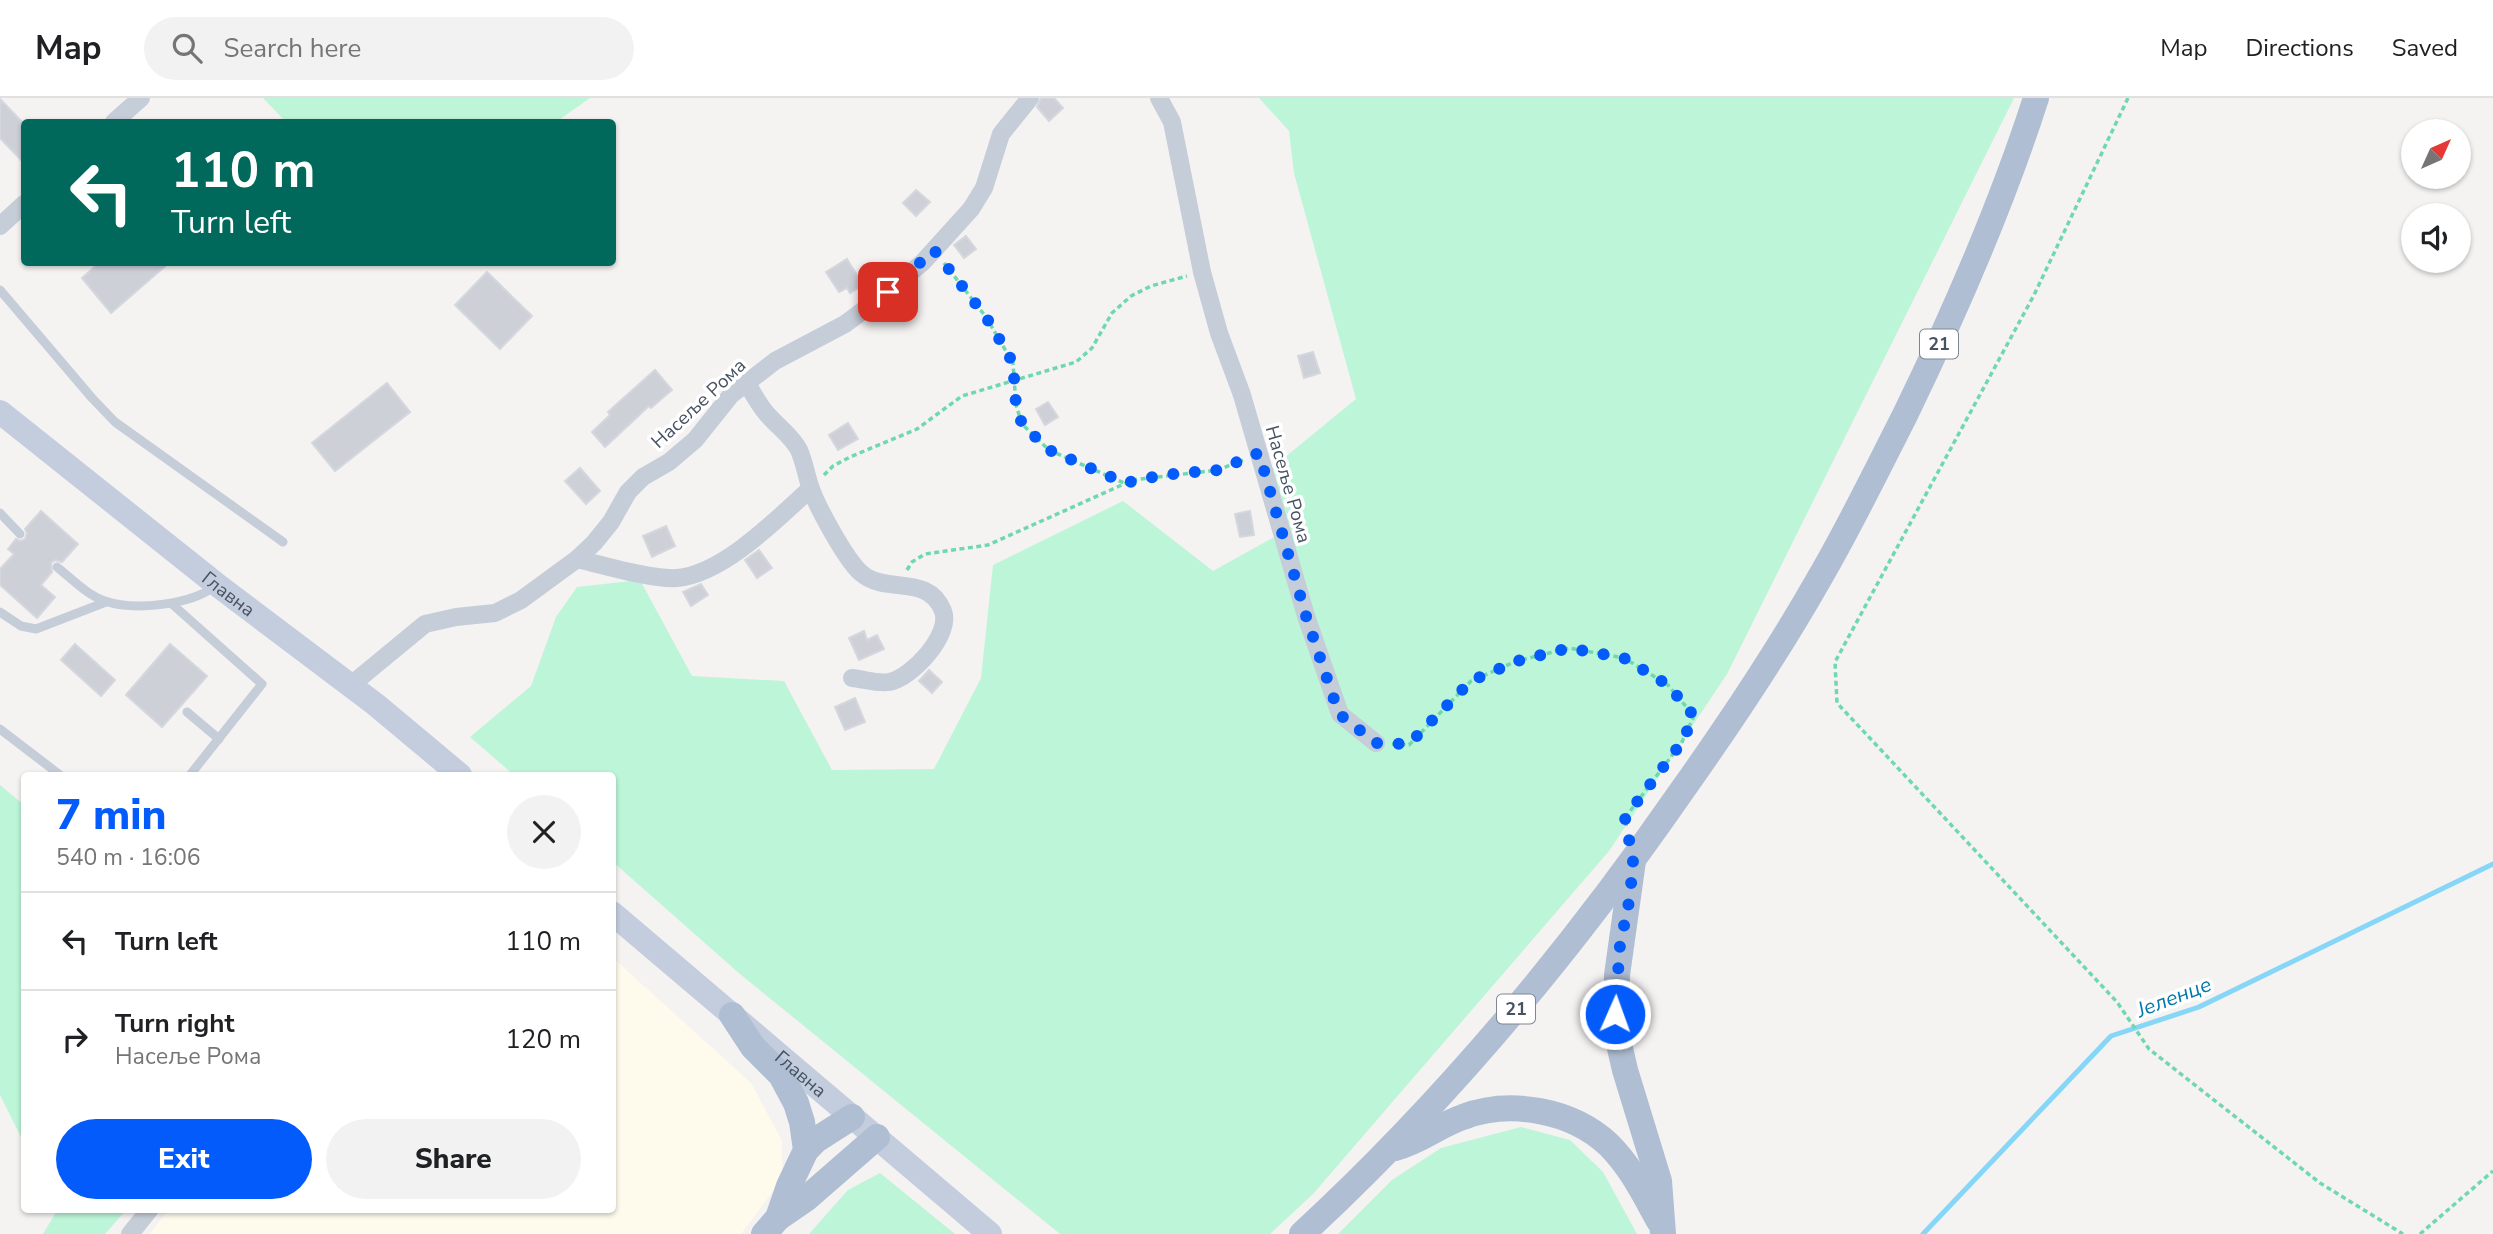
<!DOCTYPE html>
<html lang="en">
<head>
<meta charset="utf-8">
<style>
  :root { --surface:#fff; --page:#f2f2f2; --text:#202124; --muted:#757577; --line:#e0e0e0; --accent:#045bfc }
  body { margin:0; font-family:"Nunito Sans",sans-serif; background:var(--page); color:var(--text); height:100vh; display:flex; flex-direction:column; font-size:26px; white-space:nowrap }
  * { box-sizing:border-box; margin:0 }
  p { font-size:23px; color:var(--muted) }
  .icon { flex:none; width:38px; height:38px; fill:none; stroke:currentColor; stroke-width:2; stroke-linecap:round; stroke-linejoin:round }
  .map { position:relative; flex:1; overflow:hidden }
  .panel { position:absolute; left:21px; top:674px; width:595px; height:441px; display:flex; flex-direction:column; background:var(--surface); border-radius:7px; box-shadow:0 2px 5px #0004 }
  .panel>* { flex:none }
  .guide { position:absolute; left:21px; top:21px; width:595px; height:147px; border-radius:7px; box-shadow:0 2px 5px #0004; background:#00695c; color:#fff; overflow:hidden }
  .needle { width:46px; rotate:45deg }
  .controls { position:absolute; left:2401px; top:21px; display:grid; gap:14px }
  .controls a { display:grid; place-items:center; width:70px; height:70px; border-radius:50%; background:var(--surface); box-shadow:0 2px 5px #0004; font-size:35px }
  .pin { position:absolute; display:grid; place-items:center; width:60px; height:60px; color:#fff; margin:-30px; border-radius:14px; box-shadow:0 4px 10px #0006 }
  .me { position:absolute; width:77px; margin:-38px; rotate:2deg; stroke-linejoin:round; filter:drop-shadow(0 0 5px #0008) }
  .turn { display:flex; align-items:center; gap:24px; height:147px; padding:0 35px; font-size:32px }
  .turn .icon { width:91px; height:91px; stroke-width:2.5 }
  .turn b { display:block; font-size:49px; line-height:60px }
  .round { display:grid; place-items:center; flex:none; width:74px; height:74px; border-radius:37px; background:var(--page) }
  .headline { display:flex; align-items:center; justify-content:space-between; height:119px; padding:0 35px }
  h1 { font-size:42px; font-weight:800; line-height:52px; color:var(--accent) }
  .cta { display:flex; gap:14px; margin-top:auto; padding:14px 35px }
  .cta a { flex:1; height:80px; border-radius:42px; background:var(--accent); color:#fff; font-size:28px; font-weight:800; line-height:80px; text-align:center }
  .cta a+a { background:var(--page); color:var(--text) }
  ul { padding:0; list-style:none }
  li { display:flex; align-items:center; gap:21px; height:98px; padding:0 35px; border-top:2px solid var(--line) }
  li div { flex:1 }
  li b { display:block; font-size:26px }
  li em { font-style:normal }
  header { display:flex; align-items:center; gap:42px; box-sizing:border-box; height:98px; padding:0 35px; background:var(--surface); border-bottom:2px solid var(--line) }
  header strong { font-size:33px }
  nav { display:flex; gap:38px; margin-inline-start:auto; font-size:24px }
  .search { width:490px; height:63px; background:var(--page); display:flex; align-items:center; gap:18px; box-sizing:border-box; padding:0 24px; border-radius:38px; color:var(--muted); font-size:26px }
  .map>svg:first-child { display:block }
  .commercial { fill:#fefbec }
  .green { fill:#bdf5d8 }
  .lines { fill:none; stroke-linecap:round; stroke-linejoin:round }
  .stream { stroke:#85d6f7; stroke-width:5 }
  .building { fill:#ced0d8; stroke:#d5d7de; stroke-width:2 }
  .path { stroke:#70d8ae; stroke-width:3.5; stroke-dasharray:5 3.5; stroke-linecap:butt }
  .lane { stroke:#c5cdd8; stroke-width:9 }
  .street { stroke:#c5cdd8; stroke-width:18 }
  .secondary { stroke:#c3cddd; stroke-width:24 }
  .primary { stroke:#afbed3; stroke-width:26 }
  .route { stroke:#045bfc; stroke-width:12; stroke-dasharray:0 21.6 }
  .labels { text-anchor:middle; stroke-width:7; stroke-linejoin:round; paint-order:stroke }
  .shield { fill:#fff; stroke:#7e8791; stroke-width:2 }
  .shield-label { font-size:18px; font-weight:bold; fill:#475362 }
  .street-label { font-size:19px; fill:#475362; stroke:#fff }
  .water-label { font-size:21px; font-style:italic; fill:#0279ab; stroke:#fff }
</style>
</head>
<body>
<header>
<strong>Map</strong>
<div class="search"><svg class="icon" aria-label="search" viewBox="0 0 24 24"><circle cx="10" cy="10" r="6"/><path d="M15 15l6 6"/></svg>Search here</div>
<nav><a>Map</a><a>Directions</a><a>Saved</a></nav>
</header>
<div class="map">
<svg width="2493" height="1136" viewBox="0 0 2493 1136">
  <rect width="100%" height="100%" fill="#f5f2f2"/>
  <polygon class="commercial" points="613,860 751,985 782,1043 782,1081 741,1136 150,1136 169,1111 612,1111"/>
  <g class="green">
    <polygon points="263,0 590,0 556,24 286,24"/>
    <polygon points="1259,0 2014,0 1727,576 1609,753 1313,1096 1270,1136 1060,1136 740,876 613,764 612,677 514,677 470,639 531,588 556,519 577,489 640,482 692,578 784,583 832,672 934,671 981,580 993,467 1123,403 1213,473 1276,438 1267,374 1356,301 1294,75 1289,33"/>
    <polygon points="0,687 24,707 24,1045 0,997"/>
    <polygon points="1521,1029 1570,1042 1603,1074 1637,1136 1338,1136 1392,1082 1441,1050"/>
    <polygon points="880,1075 955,1136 809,1136 848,1092"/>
    <polygon points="58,1111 127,1111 105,1136 43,1136"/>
  </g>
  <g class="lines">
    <polyline class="stream" points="1923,1136 2111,938 2199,909 2493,766"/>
  </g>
  <g class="building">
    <polygon points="1041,0 1054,0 1063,10 1049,23 1037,9"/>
    <polygon points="0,1 24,26 24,65 0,40"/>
    <polygon points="916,92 930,104 916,118 903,105"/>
    <polygon points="966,138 976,151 964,160 954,147"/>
    <polygon points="847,161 863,187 850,195 847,190 839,194 826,174"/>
    <polygon points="100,164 170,164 111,215 82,180"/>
    <polygon points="487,174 532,218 500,251 455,207"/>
    <polygon points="1313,254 1320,275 1304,280 1298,258"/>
    <polygon points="655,272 672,292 651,310 649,308 605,349 592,334 610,317 608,314"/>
    <polygon points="387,285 410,314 335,373 312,345"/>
    <polygon points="1048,304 1058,319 1045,327 1036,311"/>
    <polygon points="848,325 858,341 838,352 829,337"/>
    <polygon points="580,370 600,393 586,406 565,383"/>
    <polygon points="41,413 78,446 62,464 55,462 51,465 52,474 41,487 55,499 37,520 0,487 0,471 14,456 8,451 16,441 21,443 25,441 27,435 25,431"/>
    <polygon points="1250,413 1254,437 1240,439 1235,416"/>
    <polygon points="666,428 675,448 652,459 643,438"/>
    <polygon points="759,452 772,470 757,480 745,462"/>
    <polygon points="701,486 708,497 691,508 683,494"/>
    <polygon points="864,533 867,542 877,537 884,551 859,562 849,540"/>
    <polygon points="75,546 115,582 101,598 61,562"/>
    <polygon points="170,546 207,578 162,629 126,597"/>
    <polygon points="929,572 942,584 932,595 919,583"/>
    <polygon points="855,600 865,624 845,632 835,609"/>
  </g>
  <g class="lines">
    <g class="path">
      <polyline points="2128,0 2034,197 1835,564 1837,605 2117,904 2149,951 2320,1085 2403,1136"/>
      <polyline points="944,165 986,219 1013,265 1016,307 1022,326 1049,352 1124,385"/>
      <polyline points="824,377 833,368 850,359 917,331 962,298 1076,264 1092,250 1112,215 1131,198 1151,188 1187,178"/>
      <polyline points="907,472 912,464 925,456 988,447 1133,382 1218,372 1243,362"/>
      <polyline points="1392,646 1409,647 1471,583 1517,563 1569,550 1624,560 1668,587 1694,618 1682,644 1625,720 1627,731"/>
      <polyline points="2420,1136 2493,1073"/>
    </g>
    <g class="lane">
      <polyline points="0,192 92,300 115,324 283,444"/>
      <polyline points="0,415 20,436"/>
      <path d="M57,469C72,481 87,497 105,503C134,513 191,507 215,488"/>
      <polyline points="172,506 262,586 190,677"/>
      <polyline points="0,514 21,528 36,531 106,504"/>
      <polyline points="187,614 219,641"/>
      <polyline points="0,631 60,677"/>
    </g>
    <g class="street">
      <polyline points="1159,0 1172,24 1202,174 1219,235 1242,297 1306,518 1340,616 1376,645"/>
      <polyline points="114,24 141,0"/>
      <polyline points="0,128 24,106"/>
      <path d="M747,285C753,296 759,307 767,316C777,328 792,338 799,352C804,363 806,376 810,388C816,407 846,462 861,475C886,497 928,475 943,513C952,536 912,580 889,584C878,586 863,581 852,580"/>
      <path d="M577,461C602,467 654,482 677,480C723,476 777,421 810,391"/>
      <polyline points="351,587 425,526 456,519 495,515 521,502 577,461 594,445 611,424 628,394 643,379 669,364 695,342 731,297 775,263 845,226 888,194 923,164 971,111 984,90 1001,36 1030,0"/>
      <polyline points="130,1136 150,1111"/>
    </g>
    <g class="secondary">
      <path id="s1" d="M0,314L216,486L375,606L460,677"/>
      <path id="s2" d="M612,815L990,1136"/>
    </g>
    <g class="primary">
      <polyline points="1633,763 1617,877 1616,933 1625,972 1659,1083 1663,1136"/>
      <polyline points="732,917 753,949 781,977 796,1005 802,1024 806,1052 789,1088 778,1120"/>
      <path d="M1395,1050C1420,1044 1439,1027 1463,1019C1510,1001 1572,1012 1609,1047C1631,1069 1644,1096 1659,1123"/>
      <polyline points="806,1052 816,1042 852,1019"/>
      <polyline points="764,1136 778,1120 807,1100 877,1039"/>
      <path d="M1302,1136C1445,1004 1570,854 1681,694C1730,625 1777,555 1819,481C1850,428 1877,372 1905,317C1955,214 2001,109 2036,0"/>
    </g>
  </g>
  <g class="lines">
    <polyline class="route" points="888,194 934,152 986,219 1001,244 1013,265 1016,307 1022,326 1049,352 1125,385 1162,377 1218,372 1259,355 1306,518 1339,616 1376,645 1409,646 1471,583 1517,563 1569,550 1624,560 1668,587 1694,618 1682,644 1625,720 1633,763 1630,799 1620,847 1615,916"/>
  </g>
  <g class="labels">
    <g class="shield">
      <rect x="1920" y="231.5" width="38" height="29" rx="5"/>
      <rect x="1497" y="896.5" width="38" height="29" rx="5"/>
    </g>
    <g class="shield-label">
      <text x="1939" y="252">21</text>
      <text x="1516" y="917">21</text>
    </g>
    <g class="street-label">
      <text transform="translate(698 305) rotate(-43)" y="7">Насеље Рома</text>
      <text transform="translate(1289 386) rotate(74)" y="7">Насеље Рома</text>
      <text dy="7" stroke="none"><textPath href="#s1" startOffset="292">Главна</textPath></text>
      <text dy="7" stroke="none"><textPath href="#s2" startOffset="248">Главна</textPath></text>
    </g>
    <g class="water-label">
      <text transform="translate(2174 899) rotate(-21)" y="7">Јеленце</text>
    </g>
  </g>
</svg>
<div class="controls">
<a><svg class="needle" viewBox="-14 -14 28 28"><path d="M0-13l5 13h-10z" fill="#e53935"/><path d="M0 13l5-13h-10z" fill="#757577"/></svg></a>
<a><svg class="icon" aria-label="sound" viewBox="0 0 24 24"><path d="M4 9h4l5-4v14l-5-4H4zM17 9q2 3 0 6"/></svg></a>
</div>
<div class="pin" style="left:888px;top:194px;background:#d93025"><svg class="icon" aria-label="arrive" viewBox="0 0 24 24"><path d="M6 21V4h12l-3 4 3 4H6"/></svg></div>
<svg class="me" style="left:1615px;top:916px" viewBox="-20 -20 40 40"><circle r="17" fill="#045bfc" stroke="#fff" stroke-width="3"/><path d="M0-11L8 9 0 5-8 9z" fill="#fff"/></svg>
<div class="guide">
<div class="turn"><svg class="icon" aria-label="left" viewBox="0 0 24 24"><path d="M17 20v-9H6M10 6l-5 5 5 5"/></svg><div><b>110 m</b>Turn left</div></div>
</div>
<section class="panel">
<div class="headline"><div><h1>7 min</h1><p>540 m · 16:06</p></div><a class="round"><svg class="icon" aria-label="close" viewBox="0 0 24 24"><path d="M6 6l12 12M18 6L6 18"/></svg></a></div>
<ul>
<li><svg class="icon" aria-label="left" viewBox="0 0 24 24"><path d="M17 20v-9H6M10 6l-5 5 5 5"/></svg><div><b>Turn left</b></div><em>110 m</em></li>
<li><svg class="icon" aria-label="right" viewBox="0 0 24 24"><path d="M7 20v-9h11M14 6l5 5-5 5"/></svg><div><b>Turn right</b><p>Насеље Рома</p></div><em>120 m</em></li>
</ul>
<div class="cta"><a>Exit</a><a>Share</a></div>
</section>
</div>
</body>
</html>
